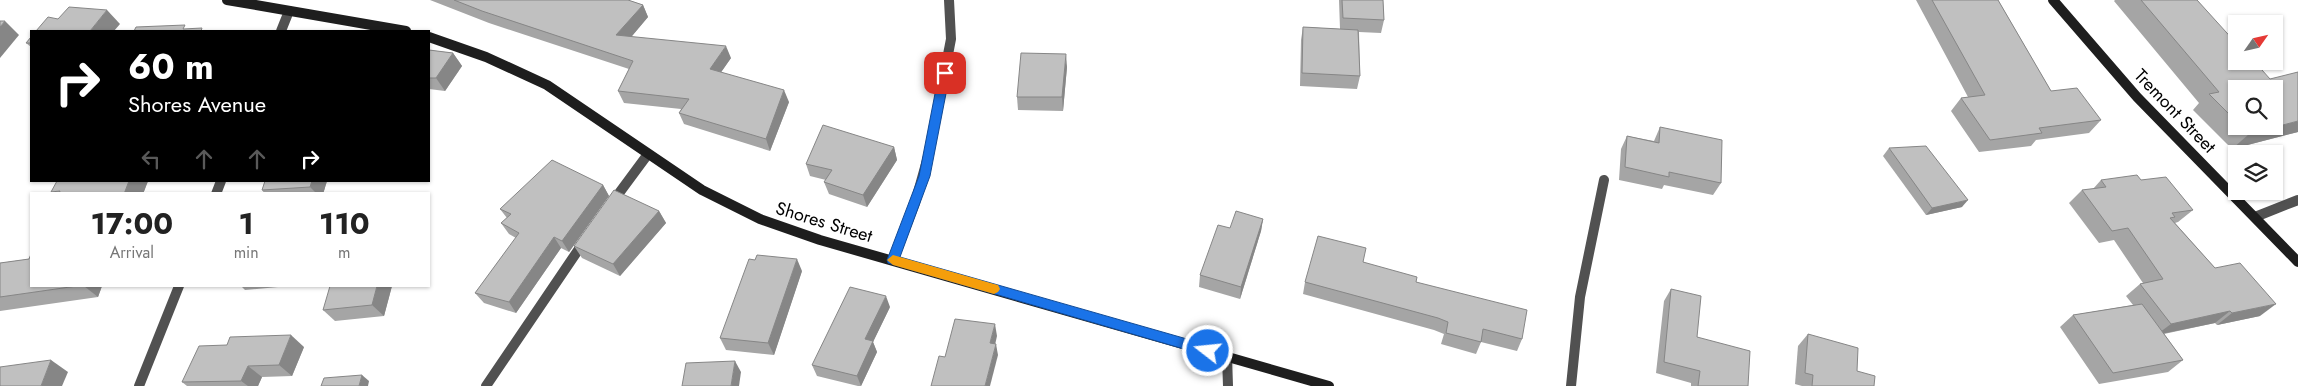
<!DOCTYPE html>
<html lang="en">
<head>
<meta charset="utf-8">
<style>
  :root { --surface:#fff; --page:#f6f6f6; --text:#222; --muted:#767676 }
  body { margin:0; font-family:Jost,sans-serif; background:var(--page); color:var(--text); height:100vh; display:flex; flex-direction:column; font-size:19px; white-space:nowrap }
  * { box-sizing:border-box; margin:0 }
  p { font-size:16px; color:var(--muted) }
  .icon { flex:none; width:28px; height:28px; fill:none; stroke:currentColor; stroke-width:2; stroke-linecap:round; stroke-linejoin:round }
  .map { position:relative; flex:1; overflow:hidden }
  .drawer { position:absolute; left:30px; top:192px; width:400px; height:95px; display:flex; flex-direction:column; background:var(--surface); border-radius:0px; box-shadow:0 1px 4px #0004 }
  .drawer>* { flex:none }
  .hud { position:absolute; left:30px; top:30px; width:400px; height:152px; border-radius:0px; box-shadow:0 1px 4px #0004; background:#000; color:#fff; overflow:hidden }
  .needle { width:32px; rotate:56deg }
  .buttons { position:absolute; left:2228px; top:15px; display:grid; gap:10px }
  .buttons a { display:grid; place-items:center; width:55px; height:55px; border-radius:0px; background:var(--surface); box-shadow:0 1px 4px #0004; font-size:25px }
  .pin { position:absolute; display:grid; place-items:center; width:42px; height:42px; color:#fff; margin:-21px; border-radius:10px; box-shadow:0 2px 8px #0006 }
  .me { position:absolute; width:55px; margin:-28px; rotate:286deg; stroke-linejoin:round; filter:drop-shadow(0 0 4px #0008) }
  .turn { display:flex; align-items:center; gap:18px; height:105px; padding:0 15px; font-size:22px }
  .turn .icon { width:65px; height:65px; stroke-width:2.5 }
  .turn b { display:block; font-size:35px; line-height:42px }
  .lanes { display:flex; align-items:center; height:48px; padding:0 15px; background:#0003; justify-content:center; gap:25px; direction:ltr }
  .lanes .off { opacity:.35 }
  .eta { display:flex; justify-content:space-evenly; align-items:center; height:85px; text-align:center }
  .eta b { font-size:30px; font-weight:700; line-height:35px }
  .map>svg:first-child { display:block }
  .lines { fill:none; stroke-linecap:round; stroke-linejoin:round }
  .lane { stroke:#515151; stroke-width:10 }
  .street { stroke:#515151; stroke-width:10 }
  .secondary { stroke:#1e1e1e; stroke-width:10 }
  .wall { fill:#a5a5a5; fill-rule:evenodd }
  .shaded-wall { fill:#868686 }
  .building { fill:#c0c0c0; stroke:#868686 }
  .route { fill:#1a73e8; stroke:#114b97 }
  .slow { fill:#f59e0b }
  .labels { text-anchor:middle; stroke-width:4.5; stroke-linejoin:round; paint-order:stroke }
  .street-label { font-size:18px; fill:#000; stroke:#fff }
</style>
</head>
<body>
<div class="map">
<svg width="2298" height="386" viewBox="0 0 2298 386">
  <rect width="100%" height="100%" fill="#fff"/>
  <g class="lines">
    <g class="lane">
      <polyline points="611,204 648,154"/>
      <polyline points="2255,217 2298,200"/>
      <polyline points="486,386 585,240"/>
      <polyline points="1571,386 1580,297 1604,180"/>
    </g>
    <g class="street">
      <polyline points="281,31 289,11"/>
      <polyline points="216,194 221,181"/>
      <polyline points="893,260 915,203 929,153 951,39 949,0"/>
      <polyline points="1227,356 1228,386"/>
      <polyline points="139,386 179,286"/>
    </g>
    <g class="secondary">
      <polyline points="227,0 406,31"/>
      <polyline points="2053,0 2137,97 2298,262"/>
      <polyline points="429,37 486,57 547,85 702,190 760,219 820,240 1329,386"/>
    </g>
  </g>
  <g class="wall">
    <polygon points="430,0 628,0 643,5 648,17 631,37 731,58 721,72 789,102 770,151 684,124 679,113 681,109 624,103 618,91 629,69 489,23"/>
    <polygon points="1339,0 1383,0 1384,20 1381,33 1359,32 1360,76 1357,89 1300,86 1301,40 1303,27 1340,29"/>
    <polygon points="1916,0 1998,0 2051,91 2101,120 2089,133 2036,140 2031,146 1979,152 1951,111 1961,98 1968,97"/>
    <path d="M2115,0H2197L2298,132L2232,149L2193,110L2199,103L2114,1ZM2236,89L2274,126H2236Z"/>
    <polygon points="31,37 31,47 26,43"/>
    <polygon points="429,50 453,53 462,66 445,91 429,89"/>
    <polygon points="1067,67 1063,111 1018,110 1017,97"/>
    <polygon points="1660,127 1721,183 1713,195 1664,185 1662,189 1619,180 1621,149 1627,136 1654,141"/>
    <polygon points="894,147 897,160 867,207 829,194 824,182 826,180 810,176 806,164"/>
    <polygon points="1889,148 1962,207 1926,215 1883,156"/>
    <polygon points="2101,180 2141,180 2193,210 2178,222 2175,223 2215,268 2260,316 2217,325 2215,323 2164,334 2183,360 2168,372 2099,384 2060,327 2073,315 2133,305 2126,296 2140,284 2143,283 2114,240 2099,243 2069,203 2082,190 2093,189"/>
    <polygon points="148,181 143,194 53,194 51,192"/>
    <polygon points="265,181 327,181 323,194 265,194 262,190"/>
    <polygon points="603,185 609,196 569,252 561,248 516,313 484,303 475,293 516,238 509,234 501,223 507,218 500,209"/>
    <polygon points="659,211 666,223 620,276 582,258 574,246"/>
    <polygon points="1263,219 1261,231 1240,299 1199,287 1200,275 1230,228"/>
    <polygon points="29,259 31,286 102,286 98,297 0,311 0,263"/>
    <polygon points="1363,262 1416,282 1522,339 1517,351 1481,342 1476,354 1441,344 1444,334 1434,330 1303,294 1305,282"/>
    <polygon points="802,271 774,355 726,350 720,338"/>
    <polygon points="241,286 278,286 278,287 245,290"/>
    <polygon points="392,286 384,316 335,321 323,310"/>
    <polygon points="1671,289 1697,337 1748,386 1691,386 1691,383 1656,373 1664,301"/>
    <polygon points="890,307 873,342 877,352 861,386 858,386 817,376 812,365"/>
    <polygon points="1808,334 1857,371 1874,386 1802,386 1795,384 1798,346"/>
    <polygon points="304,347 292,376 262,377 258,386 187,386 182,382"/>
  </g>
  <g class="shaded-wall">
    <polygon points="643,5 648,17 622,48 616,35"/>
    <polygon points="107,10 120,24 114,31 90,31"/>
    <polygon points="5,21 19,35 0,58 0,27"/>
    <polygon points="726,46 731,58 715,81 710,69"/>
    <polygon points="453,53 462,66 445,91 436,78"/>
    <polygon points="1066,54 1067,67 1063,111 1062,97"/>
    <polygon points="784,90 789,102 770,151 766,139"/>
    <polygon points="2298,121 2298,132 2232,149 2249,134"/>
    <polygon points="894,147 897,160 867,207 863,195"/>
    <polygon points="129,181 148,181 143,194 124,194"/>
    <polygon points="312,181 327,181 323,194 317,194 310,187"/>
    <polygon points="603,185 609,196 569,252 562,241"/>
    <polygon points="1968,200 1962,207 1926,215 1932,208"/>
    <polygon points="659,211 666,223 620,276 613,264"/>
    <polygon points="1263,219 1261,231 1240,299 1241,287"/>
    <polygon points="554,237 561,248 516,313 509,302"/>
    <polygon points="797,259 802,271 774,355 768,343"/>
    <polygon points="84,286 102,286 98,297"/>
    <polygon points="377,286 392,286 384,316 372,305"/>
    <polygon points="886,296 890,307 873,342 877,352 861,386 857,376 865,339"/>
    <polygon points="2276,304 2260,316 2217,325 2232,313"/>
    <polygon points="2230,311 2215,323 2156,335 2171,324"/>
    <polygon points="995,324 997,336 993,354 990,343"/>
    <polygon points="291,335 304,347 292,376 279,365"/>
    <polygon points="996,344 998,355 990,386 985,386"/>
    <polygon points="51,360 68,372 62,386 41,386"/>
    <polygon points="735,361 741,372 739,386 731,386"/>
    <polygon points="248,366 262,377 258,386 248,386 241,381"/>
    <polygon points="362,375 369,381 368,386 359,386"/>
  </g>
  <g class="building">
    <polygon points="454,0 628,0 643,5 616,35 726,46 710,69 784,90 766,139 679,113 689,99 618,91 633,61 482,11"/>
    <polygon points="1342,0 1383,0 1384,20 1343,18"/>
    <polygon points="1932,0 1998,0 2051,91 2077,88 2101,120 2039,128 2042,133 1990,140 1961,98 1985,95"/>
    <polygon points="2141,0 2197,0 2236,43 2236,61 2254,61 2270,79 2298,72 2298,121 2249,134 2241,126 2274,126 2274,89 2236,89 2236,121 2209,94 2219,92"/>
    <polygon points="69,7 107,10 90,31 36,31 48,17 58,19"/>
    <polygon points="0,21 5,21 0,27"/>
    <polygon points="185,25 183,29 202,28 201,31 134,31 136,27"/>
    <polygon points="1303,27 1358,30 1360,76 1302,73"/>
    <polygon points="31,37 31,43 26,43"/>
    <polygon points="429,50 453,53 436,78 429,78"/>
    <polygon points="1021,53 1066,54 1062,97 1017,97"/>
    <polygon points="823,125 894,147 863,195 824,182 832,170 806,164"/>
    <polygon points="1660,127 1722,140 1721,183 1669,172 1669,177 1625,167 1627,136 1659,143"/>
    <polygon points="1926,146 1968,200 1932,208 1889,148"/>
    <polygon points="552,160 603,185 562,241 554,237 509,302 475,293 519,233 501,223 511,214 500,209"/>
    <polygon points="2137,175 2141,180 2166,177 2193,210 2172,213 2175,217 2170,218 2215,268 2240,263 2276,304 2232,313 2230,311 2171,324 2140,284 2163,279 2128,228 2112,231 2082,190 2106,187 2101,180"/>
    <polygon points="57,181 129,181 124,194 59,194 60,191 51,192"/>
    <polygon points="265,181 312,181 310,187 262,190"/>
    <polygon points="614,190 659,211 613,264 574,246"/>
    <polygon points="1236,211 1263,219 1241,287 1200,275 1218,225 1230,228"/>
    <polygon points="1318,236 1366,248 1363,262 1417,277 1416,282 1527,310 1522,339 1483,329 1481,342 1446,333 1448,322 1438,318 1305,282"/>
    <polygon points="31,254 31,286 77,286 0,297 0,263 29,259"/>
    <polygon points="757,255 797,259 768,343 720,338 749,259 755,260"/>
    <polygon points="330,286 377,286 372,305 323,310"/>
    <polygon points="850,287 886,296 865,339 873,341 857,376 812,365"/>
    <polygon points="1671,289 1701,296 1697,337 1750,351 1748,386 1698,386 1700,371 1664,362"/>
    <polygon points="2142,304 2183,360 2113,373 2073,315"/>
    <polygon points="955,319 995,324 990,343 996,344 985,386 931,386 939,356 945,357"/>
    <polygon points="1808,334 1858,348 1857,371 1875,376 1874,386 1812,386 1813,375 1805,373"/>
    <polygon points="291,335 279,365 248,366 241,381 182,382 199,346 227,345 230,337"/>
    <polygon points="51,360 41,386 0,386 0,367"/>
    <polygon points="735,361 731,386 682,386 686,363"/>
    <polygon points="362,375 359,386 321,386 324,378"/>
  </g>
  <polygon class="route" points="945,69 950,73 930,176 900,257 1208,345 1213,347 1215,351 1213,355 1208,356 888,263 887,260 919,176 939,73"/>
  <polygon class="slow" points="893,255 994,284 998,285 1000,289 998,292 994,294 893,265 887,260"/>
  <g class="labels">
    <g class="street-label">
      <text transform="translate(2175 111) rotate(46)" y="6">Tremont Street</text>
      <text transform="translate(824 222) rotate(17)" y="6">Shores Street</text>
    </g>
  </g>
</svg>
<div class="buttons">
<a><svg class="needle" viewBox="-14 -14 28 28"><path d="M0-13l5 13h-10z" fill="#e53935"/><path d="M0 13l5-13h-10z" fill="#767676"/></svg></a>
<a><svg class="icon" aria-label="search" viewBox="0 0 24 24"><circle cx="10" cy="10" r="6"/><path d="M15 15l6 6"/></svg></a>
<a><svg class="icon" aria-label="layers" viewBox="0 0 24 24"><path d="M12 4l9 5-9 5-9-5zM3 14l9 5 9-5"/></svg></a>
</div>
<div class="pin" style="left:945px;top:73px;background:#d93025"><svg class="icon" aria-label="arrive" viewBox="0 0 24 24"><path d="M6 21V4h12l-3 4 3 4H6"/></svg></div>
<svg class="me" style="left:1208px;top:351px" viewBox="-20 -20 40 40"><circle r="17" fill="#1a73e8" stroke="#fff" stroke-width="3"/><path d="M0-11L8 9 0 5-8 9z" fill="#fff"/></svg>
<div class="hud">
<div class="turn"><svg class="icon" aria-label="right" viewBox="0 0 24 24"><path d="M7 20v-9h11M14 6l5 5-5 5"/></svg><div><b>60 m</b>Shores Avenue</div></div>
<div class="lanes"><svg class="icon off" aria-label="left" viewBox="0 0 24 24"><path d="M17 20v-9H6M10 6l-5 5 5 5"/></svg><svg class="icon off" aria-label="ahead" viewBox="0 0 24 24"><path d="M12 20V5M6 11l6-6 6 6"/></svg><svg class="icon off" aria-label="ahead" viewBox="0 0 24 24"><path d="M12 20V5M6 11l6-6 6 6"/></svg><svg class="icon" aria-label="right" viewBox="0 0 24 24"><path d="M7 20v-9h11M14 6l5 5-5 5"/></svg></div>
</div>
<section class="drawer">
<div class="eta">
<div><b>17:00</b><p>Arrival</p></div>
<div><b>1</b><p>min</p></div>
<div><b>110</b><p>m</p></div>
</div>
</section>
</div>
</body>
</html>
